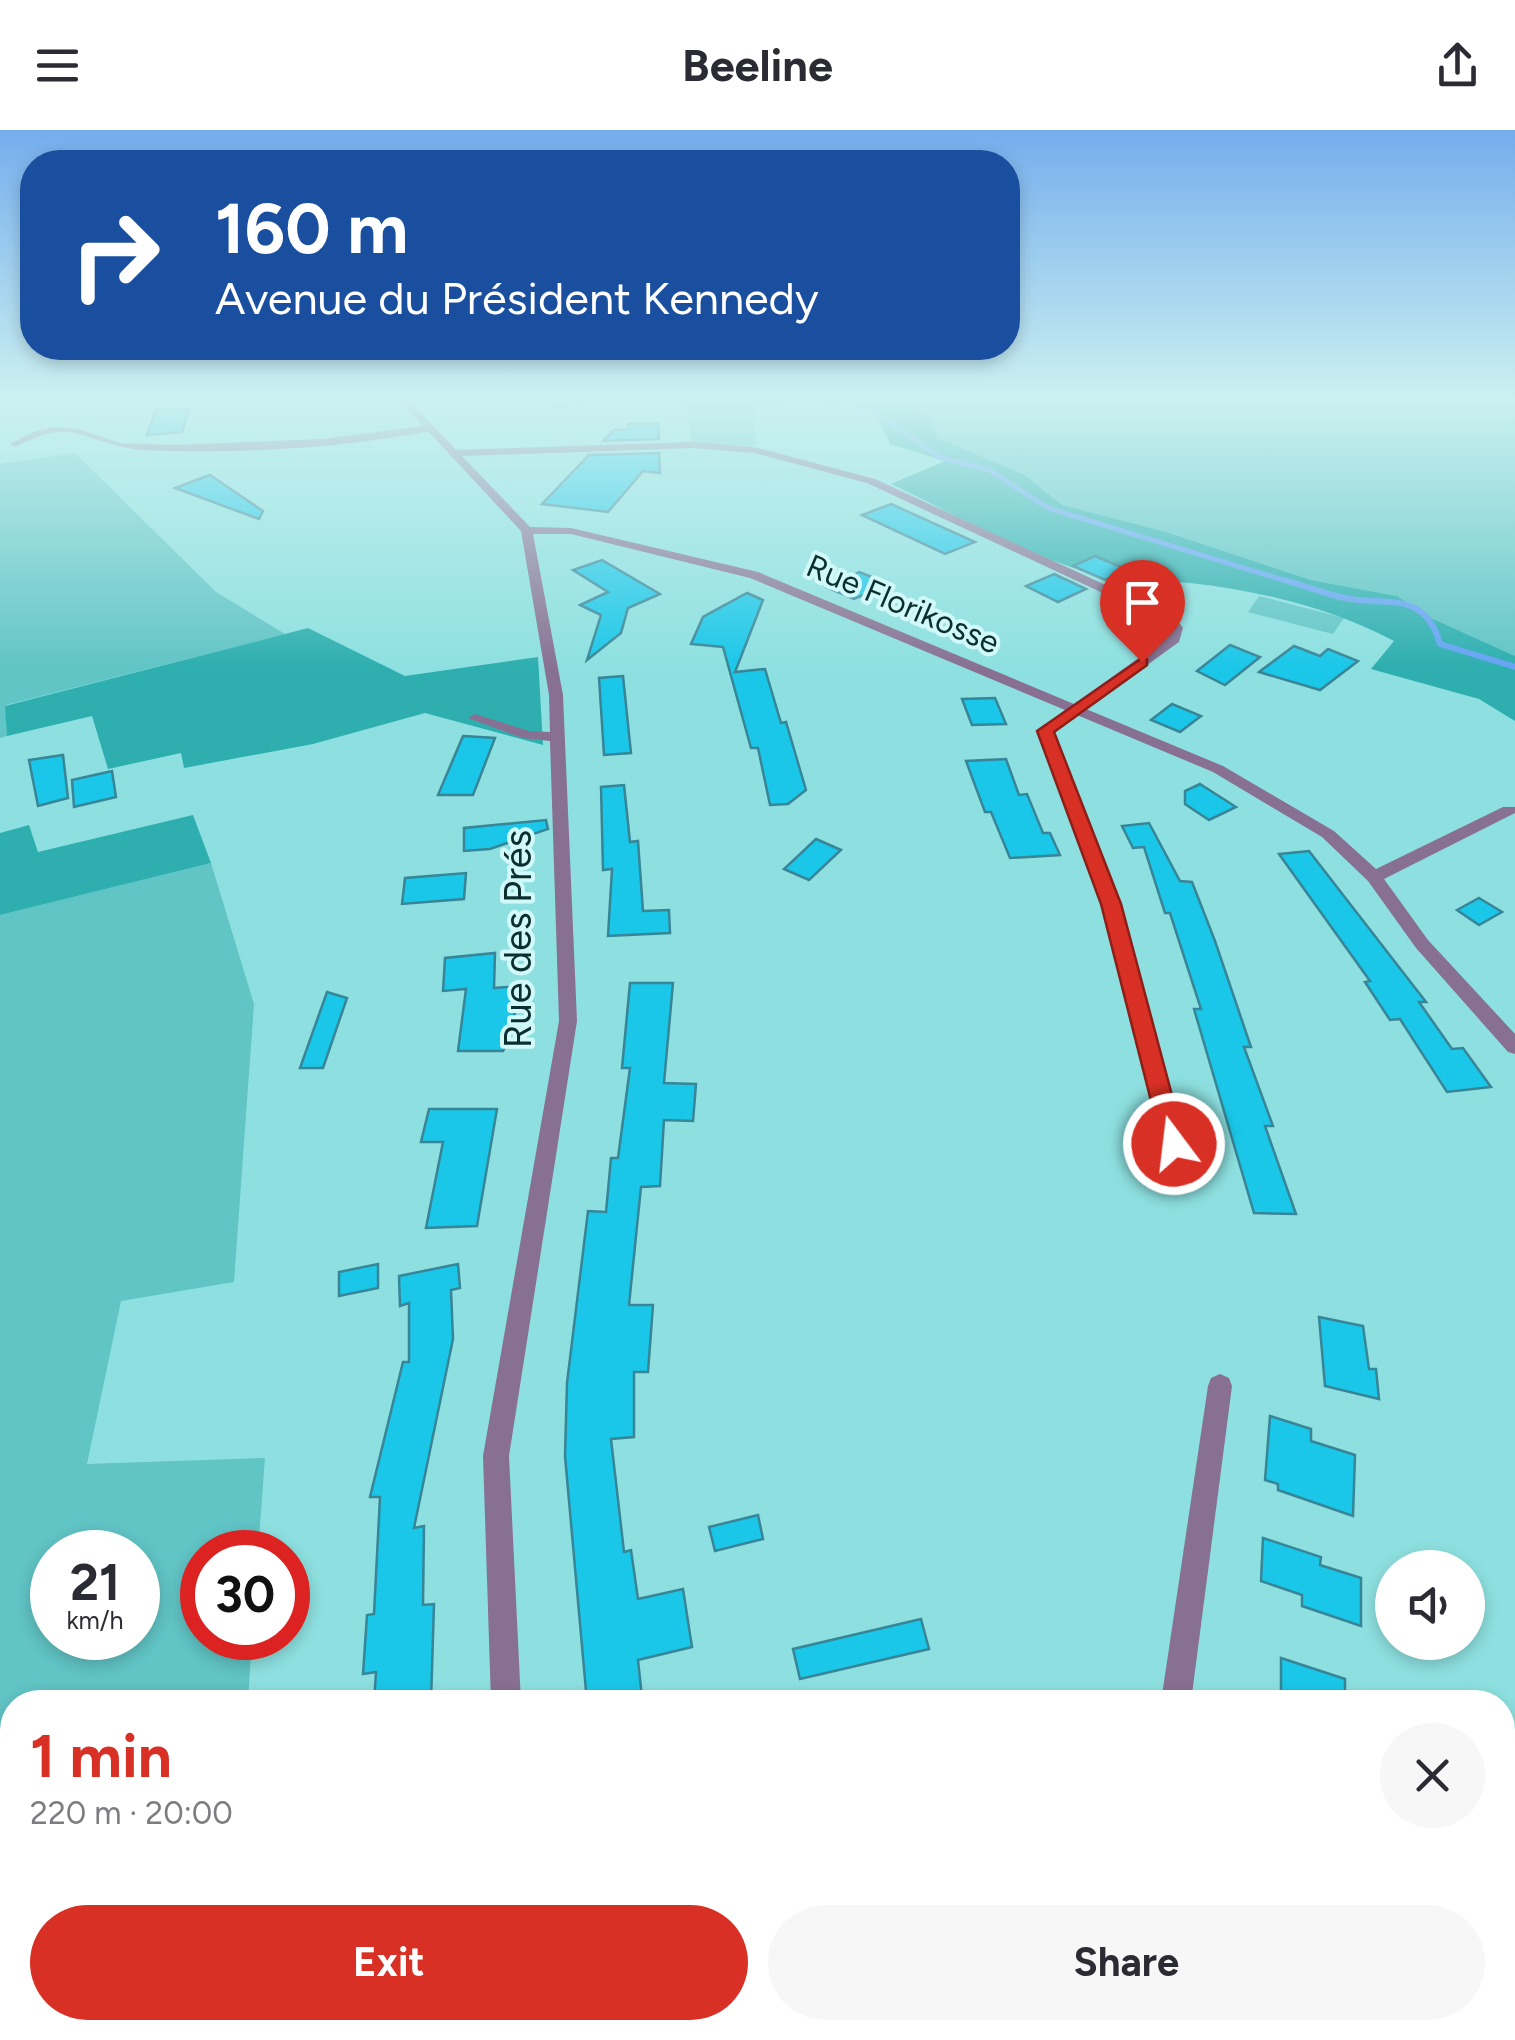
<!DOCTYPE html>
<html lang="en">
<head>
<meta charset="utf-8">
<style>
  :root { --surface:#fff; --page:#f7f7f7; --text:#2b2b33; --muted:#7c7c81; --accent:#d93025 }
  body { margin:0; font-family:Figtree,sans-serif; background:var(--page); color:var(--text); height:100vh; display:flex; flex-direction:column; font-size:38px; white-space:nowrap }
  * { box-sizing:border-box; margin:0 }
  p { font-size:32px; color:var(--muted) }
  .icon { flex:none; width:55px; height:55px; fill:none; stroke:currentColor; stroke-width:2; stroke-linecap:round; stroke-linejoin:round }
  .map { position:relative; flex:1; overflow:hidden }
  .side { position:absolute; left:0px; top:1560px; width:1515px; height:350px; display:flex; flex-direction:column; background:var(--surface); border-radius:40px 40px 0 0; box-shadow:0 5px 15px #0003 }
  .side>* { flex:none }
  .banner { position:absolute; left:20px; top:20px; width:1000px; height:210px; border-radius:40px; box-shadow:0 5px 15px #0003; background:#1a4fa0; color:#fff; overflow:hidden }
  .fabs { position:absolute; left:1375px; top:1420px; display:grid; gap:20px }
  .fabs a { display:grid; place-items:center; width:110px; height:110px; border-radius:50%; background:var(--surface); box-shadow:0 5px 15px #0003; font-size:50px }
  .speed { position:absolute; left:30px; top:1400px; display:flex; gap:20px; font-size:50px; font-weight:700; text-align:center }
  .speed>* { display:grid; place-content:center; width:130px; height:130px; border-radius:50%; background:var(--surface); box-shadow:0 5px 15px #0003; line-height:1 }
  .speed small { font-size:25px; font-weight:400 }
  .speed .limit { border:15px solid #d22; background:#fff; color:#111 }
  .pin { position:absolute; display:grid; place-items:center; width:85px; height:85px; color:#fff; margin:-102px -42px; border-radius:50% 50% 50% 0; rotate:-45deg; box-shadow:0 0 10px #0007 }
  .pin .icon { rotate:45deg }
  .me { position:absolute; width:110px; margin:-55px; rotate:345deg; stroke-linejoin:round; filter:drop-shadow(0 0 8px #0008) }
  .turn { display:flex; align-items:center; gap:35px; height:210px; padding:0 30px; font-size:45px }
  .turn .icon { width:130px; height:130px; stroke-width:2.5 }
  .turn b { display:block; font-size:70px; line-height:85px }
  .round { display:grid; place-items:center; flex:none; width:105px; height:105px; border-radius:52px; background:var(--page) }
  .summary { display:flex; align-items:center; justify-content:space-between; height:170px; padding:0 30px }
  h1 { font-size:60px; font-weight:700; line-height:75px; color:var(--accent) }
  .cta { display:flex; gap:20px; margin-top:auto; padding:20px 30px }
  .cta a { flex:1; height:115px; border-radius:60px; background:var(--accent); color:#fff; font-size:40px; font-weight:700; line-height:115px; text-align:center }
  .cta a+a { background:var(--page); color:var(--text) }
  header { display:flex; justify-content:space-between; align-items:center; height:130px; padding:0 30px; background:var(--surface); font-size:45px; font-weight:700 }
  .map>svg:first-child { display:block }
  .green { fill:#61c4c5; fill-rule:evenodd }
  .forest { fill:#2eaeaf }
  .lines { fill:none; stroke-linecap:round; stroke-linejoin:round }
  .stream-far1 { stroke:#66a3f2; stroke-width:5 }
  .stream { stroke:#66a3f2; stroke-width:6 }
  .building { fill:#1ac7e8; stroke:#378597; stroke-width:2.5 }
  .service { fill:#887093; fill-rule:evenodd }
  .minor { fill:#887093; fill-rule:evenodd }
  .route { fill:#d93025; stroke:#8d1f18; stroke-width:2.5 }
  .labels { text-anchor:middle; stroke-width:8; stroke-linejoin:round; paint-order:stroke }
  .far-street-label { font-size:32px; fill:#0b2f2f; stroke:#d2f9f9 }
  .street-label { font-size:38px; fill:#0b2f2f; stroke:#d2f9f9 }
</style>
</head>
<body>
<header><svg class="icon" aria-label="menu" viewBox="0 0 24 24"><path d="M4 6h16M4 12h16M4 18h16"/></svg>Beeline<svg class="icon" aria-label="share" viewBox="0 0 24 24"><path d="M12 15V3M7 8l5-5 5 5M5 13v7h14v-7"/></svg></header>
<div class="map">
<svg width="1515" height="1910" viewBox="0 0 1515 1910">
  <rect width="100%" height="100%" fill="#8ee0e0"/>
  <g class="green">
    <polygon points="538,271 814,271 838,277 753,276 756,316 692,314 686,275 593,273 551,281"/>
    <polygon points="893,271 1515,271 1515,526 1431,488 1397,466 1311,450 1163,401 1062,375 1025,345 938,308 932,291"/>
    <polygon points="75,323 216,462 285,504 6,575 7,606 0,608 0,334"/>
    <polygon points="1259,466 1344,488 1333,504 1248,482"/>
    <path d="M211,733L254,874L234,1152L121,1171L87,1334L265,1328L258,1422H202V1508H252L248,1572H12V1898H503L506,1910H0V785ZM138,1422V1508H52V1422Z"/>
  </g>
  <g class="forest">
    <path d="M814,271H893L932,291L938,308L1025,345L1062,375L1163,401L1311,450L1397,466L1431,488L1515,526V591L1479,569L1371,539L1394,511C1331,478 1261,461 1190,453C1160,449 1130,454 1100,446C1027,426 958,386 891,354L945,331L890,314L873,278Z"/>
    <polygon points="308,498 405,546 538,527 543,615 425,583 313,614 184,638 181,623 108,639 92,586 7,606 5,576"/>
    <polygon points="193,685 211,733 0,785 0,703 29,695 38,722"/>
  </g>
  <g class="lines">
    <polyline class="stream-far1" points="860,271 939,327 989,340 1048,378 1293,453"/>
    <path class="stream" d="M1285,450C1305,456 1325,464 1345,468C1388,477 1424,459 1440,514L1515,537"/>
  </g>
  <g class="building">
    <polygon points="189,278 182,302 147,305 156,280"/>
    <polygon points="658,293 659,309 603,311 614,300 628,299 628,294"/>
    <polygon points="659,323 660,343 643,341 608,382 542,374 589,325"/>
    <polygon points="210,345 263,381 259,389 175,358"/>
    <polygon points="891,374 975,412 945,424 862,385"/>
    <polygon points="1095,426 1128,440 1105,450 1073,436"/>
    <polygon points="602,430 660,464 628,478 621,503 587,530 601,485 580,475 608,462 573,440"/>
    <polygon points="859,442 890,454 854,469 828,458"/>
    <polygon points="1054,444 1086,459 1058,472 1026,456"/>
    <polygon points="747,463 763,470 735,542 765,539 781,593 786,592 806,660 788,674 770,675 758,618 751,618 723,517 691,514 703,487"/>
    <polygon points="1230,515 1260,527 1225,555 1197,541"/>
    <polygon points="1294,516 1320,526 1328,519 1358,531 1320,560 1259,542"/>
    <polygon points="623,546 631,623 604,625 599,548"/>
    <polygon points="995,568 1006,594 972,595 962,569"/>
    <polygon points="1172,574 1201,586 1180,602 1151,590"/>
    <polygon points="463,606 495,608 473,665 438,665"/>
    <polygon points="63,625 68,668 38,676 29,630"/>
    <polygon points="1006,629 1019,665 1027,664 1043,703 1050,703 1060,725 1010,728 991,682 985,682 966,631"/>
    <polygon points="112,641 116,667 74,677 72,650"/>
    <polygon points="1200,654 1236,677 1209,690 1185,674 1185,661"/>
    <polygon points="624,655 630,712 638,711 643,781 669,780 670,803 608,806 612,739 603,740 601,657"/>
    <polygon points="546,690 548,699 490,719 464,721 464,698"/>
    <polygon points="1149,693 1180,751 1192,752 1215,811 1251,917 1244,917 1273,996 1265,996 1296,1084 1254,1083 1194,879 1201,879 1170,783 1165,783 1144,717 1133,718 1122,696"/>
    <polygon points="816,709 841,720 809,750 784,739"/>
    <polygon points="1309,721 1426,872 1419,872 1452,919 1463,918 1491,957 1447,962 1400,889 1390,890 1365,852 1370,851 1279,724"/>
    <polygon points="466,743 464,769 402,774 405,748"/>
    <polygon points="1479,768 1502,782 1479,795 1457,780"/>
    <polygon points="495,823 494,858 521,856 509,909 503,921 458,921 466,859 443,861 445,828"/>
    <polygon points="630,853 673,853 664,953 696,954 693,991 664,990 660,1056 641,1057 629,1175 653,1175 648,1242 634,1242 634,1307 611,1309 624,1422 631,1420 638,1469 683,1459 692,1517 638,1530 642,1567 587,1572 565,1326 567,1253 588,1081 606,1082 611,1028 618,1028 630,938 622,938"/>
    <polygon points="327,862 347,868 323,938 300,938"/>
    <polygon points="429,979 497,979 477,1096 426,1098 443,1012 421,1012"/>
    <polygon points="378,1134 378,1158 339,1166 339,1142"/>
    <polygon points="458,1134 460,1158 451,1160 453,1209 414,1398 424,1396 423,1475 434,1474 431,1572 374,1572 376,1542 363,1544 367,1485 374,1484 380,1367 370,1367 403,1232 409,1232 409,1173 400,1176 399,1146"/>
    <polygon points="1319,1187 1363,1196 1369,1239 1376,1239 1379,1269 1325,1256"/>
    <polygon points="1270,1286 1311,1299 1311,1311 1355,1325 1353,1386 1278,1360 1278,1354 1265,1350"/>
    <polygon points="758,1385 763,1409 715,1421 709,1397"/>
    <polygon points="1263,1408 1321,1427 1320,1435 1361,1448 1361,1496 1302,1476 1302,1465 1261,1451"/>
    <polygon points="921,1489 929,1519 800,1549 793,1519"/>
    <polygon points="1281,1528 1345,1549 1345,1572 1281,1572"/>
  </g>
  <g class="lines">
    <path class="service" d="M431,295L434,300C339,319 237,324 141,320C112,318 81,300 58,302C42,303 29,311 14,317L10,314L33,302L53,297L79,299L119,313L174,315L322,309Z"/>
    <g class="minor">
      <path d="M400,271H409L456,320L693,312L754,317L875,349L1175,487L1183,498L1179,512L1086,579L1223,636L1334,701L1376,739L1503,677H1515V683L1384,749L1428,810L1515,904V924L1508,922L1416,818L1368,751L1322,707L1213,642L1077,585L1053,602L1120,774L1183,1014L1180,1020H1166L1163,1014L1102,774L1038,601L1065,580L750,448L571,404H533L563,565L577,891L509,1326L521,1572H491L483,1326L559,891L550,611L522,608L468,588L475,584L529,601L550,602L549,565L521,401ZM693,318L754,323L867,353L1167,493L1171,498L1168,507L1074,574L758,442L571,398L530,397L462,326Z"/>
      <polygon points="1220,1244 1229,1248 1232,1256 1191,1572 1161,1572 1208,1256 1211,1248"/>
      <polygon points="514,1898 548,1898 549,1910 515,1910"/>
      <polygon points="926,1898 970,1898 965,1910 921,1910"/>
    </g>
  </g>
  <linearGradient id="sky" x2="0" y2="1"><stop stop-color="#74adec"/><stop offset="0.5" stop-color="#ccf1f1"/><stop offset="1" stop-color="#ccf1f1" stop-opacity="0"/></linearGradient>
  <rect width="1515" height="539" fill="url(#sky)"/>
  <polygon class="route" points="1142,528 1147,529 1147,535 1054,602 1121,774 1185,1014 1174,1024 1162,1014 1101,774 1037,601"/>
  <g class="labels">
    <g class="far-street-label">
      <text transform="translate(903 474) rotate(23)" y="11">Rue Florikosse</text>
    </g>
    <g class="street-label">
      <text transform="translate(518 809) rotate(-90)" y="13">Rue des Prés</text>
    </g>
  </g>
</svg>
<div class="fabs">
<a><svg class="icon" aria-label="sound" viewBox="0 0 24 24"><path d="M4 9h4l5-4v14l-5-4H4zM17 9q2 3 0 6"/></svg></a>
</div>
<div class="speed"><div>21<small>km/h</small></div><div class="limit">30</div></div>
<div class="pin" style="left:1142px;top:532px;background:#d93025"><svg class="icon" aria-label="arrive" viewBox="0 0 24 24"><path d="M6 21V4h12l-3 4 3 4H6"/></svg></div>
<svg class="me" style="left:1174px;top:1014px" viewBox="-20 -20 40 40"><circle r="17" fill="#d93025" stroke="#fff" stroke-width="3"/><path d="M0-11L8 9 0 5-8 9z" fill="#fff"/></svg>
<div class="banner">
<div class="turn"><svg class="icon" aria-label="right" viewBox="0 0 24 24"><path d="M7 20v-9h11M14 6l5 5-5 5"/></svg><div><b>160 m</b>Avenue du Président Kennedy</div></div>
</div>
<section class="side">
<div class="summary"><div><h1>1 min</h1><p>220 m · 20:00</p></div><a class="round"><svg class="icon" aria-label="close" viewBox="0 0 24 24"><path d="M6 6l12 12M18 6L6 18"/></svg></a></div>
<div class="cta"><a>Exit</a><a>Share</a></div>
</section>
</div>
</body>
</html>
